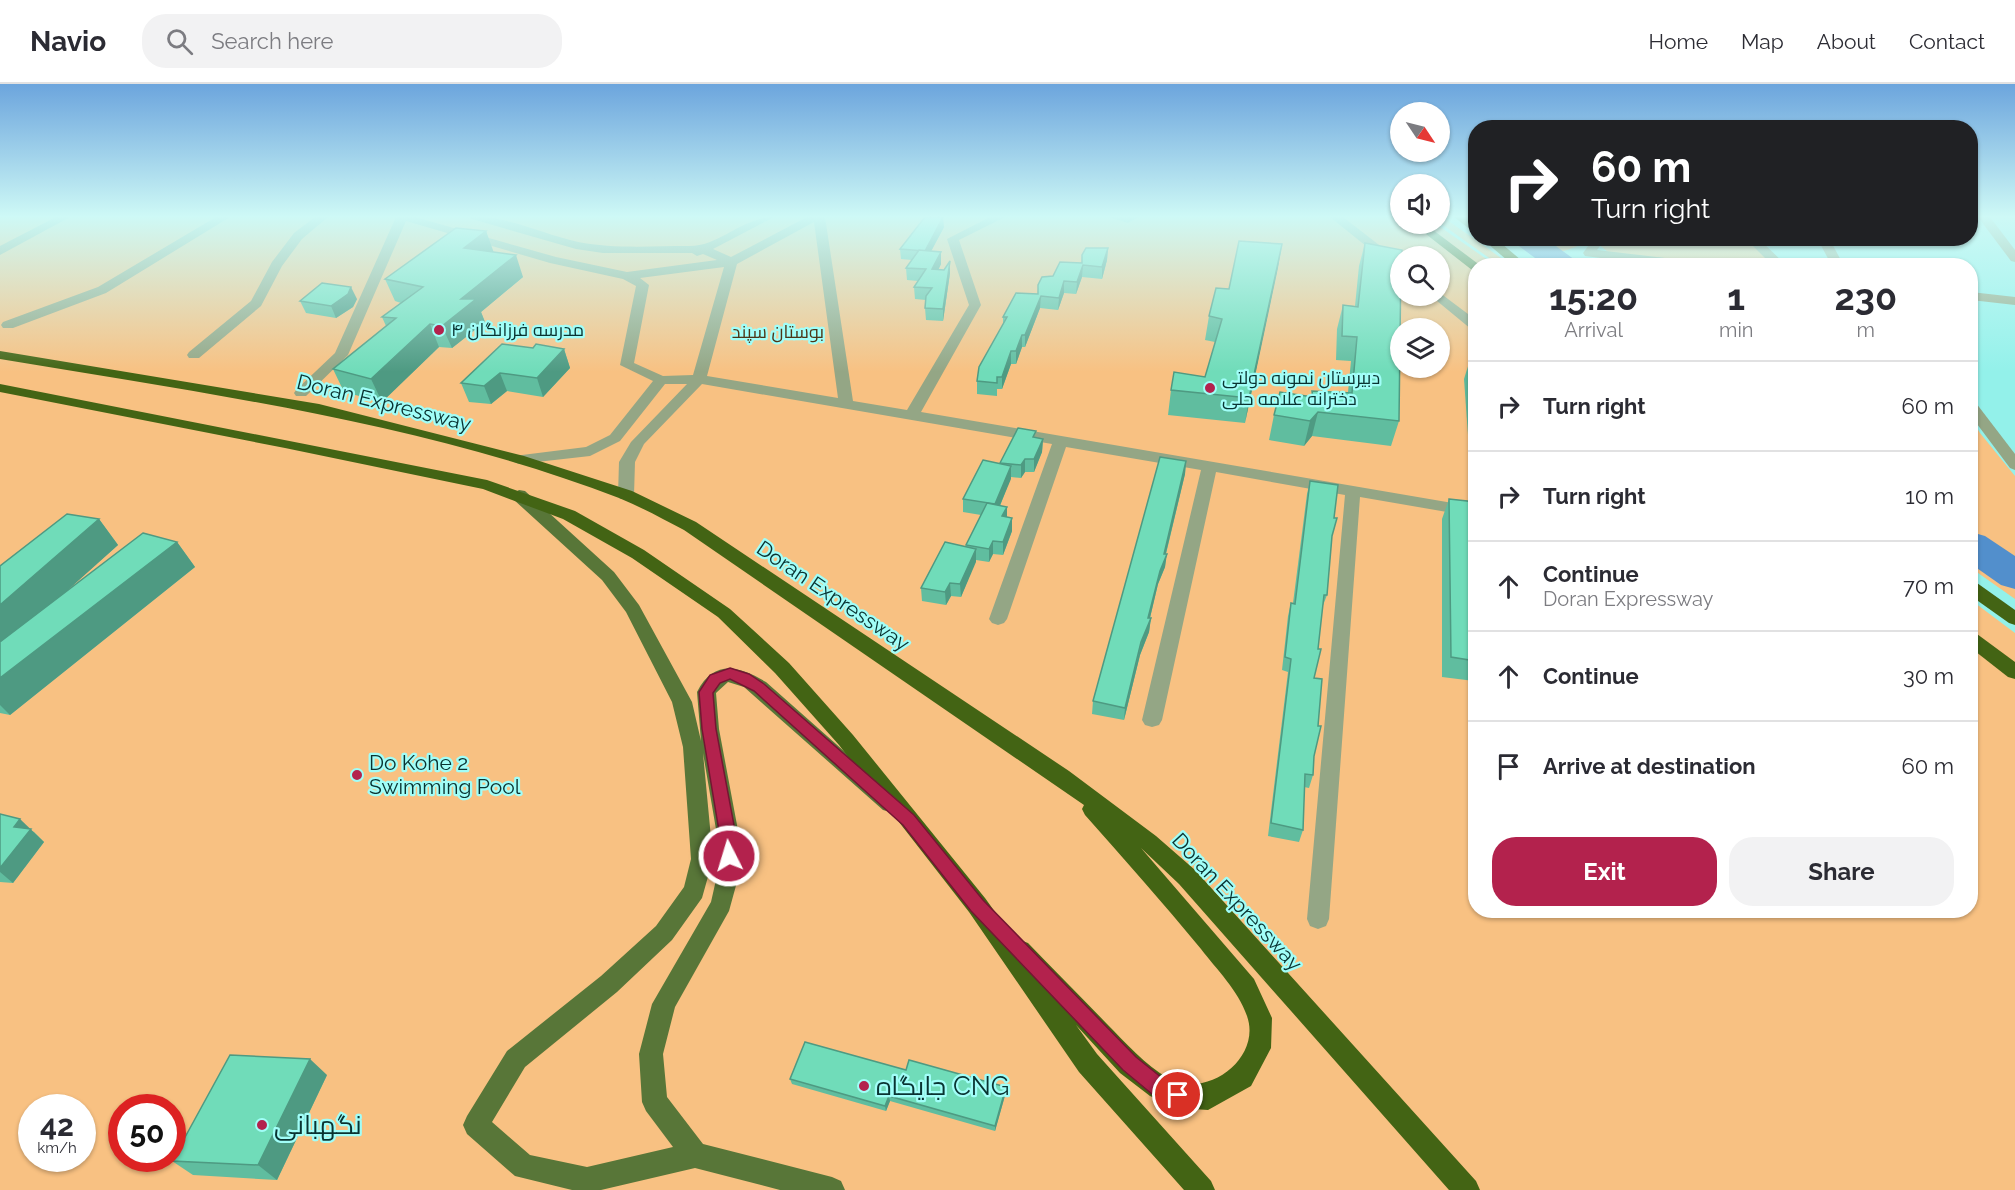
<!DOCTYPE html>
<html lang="en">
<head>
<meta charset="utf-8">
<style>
  :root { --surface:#fff; --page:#f2f2f3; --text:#2b2b33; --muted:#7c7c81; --line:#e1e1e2; --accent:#b3224d }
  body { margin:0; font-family:Raleway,Cairo,sans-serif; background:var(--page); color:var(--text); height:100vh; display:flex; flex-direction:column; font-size:22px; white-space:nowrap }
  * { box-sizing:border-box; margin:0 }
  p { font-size:20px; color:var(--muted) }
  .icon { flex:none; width:33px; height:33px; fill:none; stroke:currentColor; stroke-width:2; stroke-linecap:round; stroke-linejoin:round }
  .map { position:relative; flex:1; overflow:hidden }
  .side { position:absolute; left:1468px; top:174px; width:510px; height:660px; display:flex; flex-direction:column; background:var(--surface); border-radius:24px; box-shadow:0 2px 4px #0004 }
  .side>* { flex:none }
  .top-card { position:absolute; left:1468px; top:36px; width:510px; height:126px; border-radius:24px; box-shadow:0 2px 4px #0004; background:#202124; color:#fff; overflow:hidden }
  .needle { width:39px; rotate:125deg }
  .tools { position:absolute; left:1390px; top:18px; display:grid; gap:12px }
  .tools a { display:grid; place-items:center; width:60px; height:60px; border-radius:50%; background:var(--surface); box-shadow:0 2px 4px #0004; font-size:30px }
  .speed { position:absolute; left:18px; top:1010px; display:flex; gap:12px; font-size:30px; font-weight:700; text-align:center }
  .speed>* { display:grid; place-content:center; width:78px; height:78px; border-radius:50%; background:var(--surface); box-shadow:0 2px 4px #0004; line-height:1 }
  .speed small { font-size:15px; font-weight:400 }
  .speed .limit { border:9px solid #d22; background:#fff; color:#111 }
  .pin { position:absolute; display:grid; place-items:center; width:51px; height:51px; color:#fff; margin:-26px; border:3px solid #fff; border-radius:50%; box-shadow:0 2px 6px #0007 }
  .me { position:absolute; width:66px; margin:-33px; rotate:355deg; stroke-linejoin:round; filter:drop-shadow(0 0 4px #0008) }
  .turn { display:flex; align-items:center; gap:21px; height:126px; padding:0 24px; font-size:27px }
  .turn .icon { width:78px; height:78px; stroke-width:2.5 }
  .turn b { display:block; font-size:42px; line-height:51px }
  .eta { display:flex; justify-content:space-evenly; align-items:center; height:102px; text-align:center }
  .eta b { font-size:36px; font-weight:700; line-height:42px }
  .button { display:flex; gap:12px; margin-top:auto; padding:12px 24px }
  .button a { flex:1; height:69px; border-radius:24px; background:var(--accent); color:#fff; font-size:24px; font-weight:700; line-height:69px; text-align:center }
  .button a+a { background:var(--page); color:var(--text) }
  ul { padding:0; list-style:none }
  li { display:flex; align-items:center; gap:18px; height:90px; padding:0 24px; border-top:2px solid var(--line) }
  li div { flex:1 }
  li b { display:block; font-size:22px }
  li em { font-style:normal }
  header { display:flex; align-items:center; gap:36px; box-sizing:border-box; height:84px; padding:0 30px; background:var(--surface); border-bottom:2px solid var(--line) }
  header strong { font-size:28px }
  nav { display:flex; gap:33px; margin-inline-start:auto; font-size:21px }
  .search { width:420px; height:54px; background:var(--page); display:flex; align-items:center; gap:15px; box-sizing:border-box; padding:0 21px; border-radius:24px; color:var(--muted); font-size:22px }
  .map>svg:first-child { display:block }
  .green { fill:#f8c182; fill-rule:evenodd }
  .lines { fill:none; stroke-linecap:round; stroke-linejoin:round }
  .river { fill:#528fcc; fill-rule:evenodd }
  .minor { fill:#94a685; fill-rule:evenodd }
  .major { fill:#587638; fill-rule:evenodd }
  .highway { fill:#436414; fill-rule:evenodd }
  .wall { fill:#60bd9f }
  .shaded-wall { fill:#4e9a82 }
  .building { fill:#70dcb9; stroke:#4e9a82; stroke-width:1.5 }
  .route { fill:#b3224d; stroke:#741632; stroke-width:1.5 }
  .poi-dot { fill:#b3224d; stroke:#a1fef8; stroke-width:2 }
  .labels { text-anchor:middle; stroke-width:4.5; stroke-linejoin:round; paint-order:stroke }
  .far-poi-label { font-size:18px; fill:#093331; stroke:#a1fef8; text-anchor:start }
  .far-park-label { font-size:18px; fill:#4d3516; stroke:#a1fef8 }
  .street-label { font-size:21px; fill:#093331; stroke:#a1fef8 }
  .poi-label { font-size:21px; fill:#093331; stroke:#a1fef8; text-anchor:start }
  .near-poi-label { font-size:26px; fill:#093331; stroke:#a1fef8; text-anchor:start }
</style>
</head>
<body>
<header>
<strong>Navio</strong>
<div class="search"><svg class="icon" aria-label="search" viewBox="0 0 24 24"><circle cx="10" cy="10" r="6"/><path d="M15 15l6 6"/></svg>Search here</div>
<nav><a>Home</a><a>Map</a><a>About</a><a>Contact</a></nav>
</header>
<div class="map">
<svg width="2015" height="1106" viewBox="0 0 2015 1106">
  <rect width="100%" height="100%" fill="#93f1ea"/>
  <g class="green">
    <path d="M0,133H1401V140H1436L1495,181L1476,182V826H1971V516L2015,549V1106H0ZM1401,172H1440V212H1401ZM1401,244H1440V284H1401ZM32,1023H82V1074H32ZM122,1023H172V1074H122Z"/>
    <polygon points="1440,133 1443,133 1511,181 1499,181 1440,139"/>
    <polygon points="1605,154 1751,155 1778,181 1727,181 1608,168 1597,159"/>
    <path d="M1510,155H1588C1573,168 1553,169 1534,172Z"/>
    <polygon points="1971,334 1980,349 2015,392 2015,515 1971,484"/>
  </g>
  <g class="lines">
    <g class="river">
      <polygon points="1513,154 1545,154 1575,176 1579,182 1546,182 1516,160"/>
      <polygon points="1971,448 1985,452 2015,472 2015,505 2001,501 1971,480"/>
    </g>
    <g class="minor">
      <polygon points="56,133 70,133 0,171 0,162"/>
      <polygon points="216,133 230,133 106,209 13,244 3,244 1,241 3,238 98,203"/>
      <polygon points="315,133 328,133 302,155 282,182 261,222 199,274 189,274 187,271 189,268 251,217 272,178 294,149"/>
      <path d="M396,133H415L556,173L627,188L717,176L703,170L697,172L692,169H603L576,165L472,135L470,133C506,131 542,150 578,158C613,165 652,162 688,162C719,163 742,133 774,133L713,165L731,173L807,133H825L853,317L907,326L969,221L947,155L990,133H1005L959,156L981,221L921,328L1476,423V433L1360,413L1329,835L1326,842L1318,845L1310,842L1307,835L1345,411L1216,388L1162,636L1159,641L1152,643L1145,641L1142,636L1201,386L1066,363L1007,535L1004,539L998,541L992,539L989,535L1052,360L702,300L644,360L635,378L634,411L632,415H620L618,411L619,378L631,358L687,300H665L620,357L590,372L519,380L514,378L511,375L514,372L586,363L610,351L653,297L620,281L636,202L623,195L550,179L406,137L348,271L306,312H296L294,309L296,306L335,269ZM814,138L838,314L707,292L737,180ZM724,183L693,291L663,292L634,279L649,201L640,194Z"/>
      <polygon points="1109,133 1138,133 1128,139"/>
      <polygon points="1330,133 1343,133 1401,178 1401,188 1397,187"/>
      <polygon points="1978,133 1990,133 2015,166 2015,178 2011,177"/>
      <polygon points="1594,154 1606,154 1597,166 1699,178 1705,182 1664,182 1585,172 1583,169"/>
      <polygon points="1745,154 1758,154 1787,182 1773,182"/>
      <polygon points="1817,154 1829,154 1844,182 1832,182"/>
      <polygon points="1971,208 2015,213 2015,221 1971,216"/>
      <polygon points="1440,209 1476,236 1476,246 1471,245 1431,212 1440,212"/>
      <polygon points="1971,318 1976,319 2015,370 2015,386 2010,384 1971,332"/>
    </g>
    <path class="major" d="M519,406L525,407L614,488L639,521L692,618L701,657L697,608C714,575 739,582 766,598L897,714L900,720L897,726L890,728L883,726L744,603L728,598L716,609L719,645L740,757V787L729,827L675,923L663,970L667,1013L703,1060L832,1093L841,1097L845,1106H780L695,1084L601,1106H572L515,1092L467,1050L463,1041L467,1032L507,967L601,892L656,842L684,803L691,775L683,663L672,618L626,528L602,496L513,415L511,411ZM703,669L718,757V787L711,818L652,920L639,970L642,1018L646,1027L673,1063L587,1083L530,1071L492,1038L525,983L617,908L672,856L702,814L713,775Z"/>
    <g class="highway">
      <polygon points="1454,133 1467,133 1476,140 1476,150"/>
      <polygon points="1413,140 1425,140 1481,182 1476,182 1476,187 1472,186"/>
      <polygon points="1481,154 1495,154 1528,182 1514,182"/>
      <path d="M0,267L319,320L524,372L632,407L696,438L1069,687L1156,752L1195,786L1476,1097L1480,1106H1449L1179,800L1141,764L1254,895L1272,934L1271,964L1251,1002L1208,1026L1178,1024L1150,1012L1120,989L1076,941L1097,970L1211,1097L1215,1106H1184L1079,988L969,828L839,661L775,589L718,533L632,474L563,435L483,405L285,364L0,308V300L487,396L575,427L644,466L730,525L789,579L853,651L985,814L1016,857L1020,856L1028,859C1054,886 1081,913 1107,940C1126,959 1145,981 1168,994C1207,1016 1262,974 1247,932C1238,906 1217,886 1201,865C1163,819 1124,775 1085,731L1082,725L1084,721L684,446C663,435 641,423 619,414C421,338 208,310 0,275Z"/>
      <polygon points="1971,497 1977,499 2015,526 2015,541 2009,539 1971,512"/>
      <polygon points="1971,549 1977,550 2015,578 2015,595 2008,593 1971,564"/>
    </g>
  </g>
  <g class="wall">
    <polygon points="944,143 931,167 941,168 941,180 938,186 950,189 943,237 926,236 925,224 926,216 915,215 914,203 918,197 907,196 906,184 912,176 901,175 900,165"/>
    <polygon points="486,147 493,168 523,193 481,228 485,238 452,264 439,263 382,318 344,308 333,285 386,242 382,233 401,219 395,217 385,195"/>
    <polygon points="1365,159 1399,337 1391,362 1312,352 1304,362 1269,356 1274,331 1311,313 1312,307 1348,308 1351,277 1336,276 1337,245 1343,221 1355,222 1359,182"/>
    <polygon points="1282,160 1245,339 1168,331 1171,306 1205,293 1215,258 1205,256 1209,232 1229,205"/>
    <polygon points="1108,164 1107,176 1102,195 1082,193 1076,210 1064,209 1058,226 1040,224 1025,263 1022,263 1016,280 1011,280 1002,305 997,305 997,312 977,310 977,297 1003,240 1003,233 1038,210 1053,192 1082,179 1082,171"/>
    <polygon points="357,215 353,223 336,234 306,229 300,217"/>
    <polygon points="533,264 564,265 570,284 543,313 507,307 491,320 469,318 461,299"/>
    <polygon points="1470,276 1476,277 1476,366 1469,365 1464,295"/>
    <polygon points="1036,354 1043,355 1042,368 1034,388 1025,388 1021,394 1011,393 1000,422 1007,423 1007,433 1012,447 1003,471 993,470 989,478 976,476 961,513 951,512 946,521 922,517 921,504 966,462 981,431 963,428 963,415 1000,379"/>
    <polygon points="1186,377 1185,390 1166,470 1165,483 1158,500 1150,534 1151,534 1149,548 1140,571 1124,636 1092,630 1093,617"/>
    <polygon points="1310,397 1332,452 1327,511 1322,524 1314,594 1314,672 1313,691 1309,704 1304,703 1303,746 1299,758 1268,752 1288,588 1282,586 1288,532 1291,519 1293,519 1307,410"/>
    <polygon points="1449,415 1476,418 1476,593 1474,597 1442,593 1442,435"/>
    <polygon points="99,435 118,461 64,509 177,458 195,483 10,631 0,629 0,482"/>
    <polygon points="0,730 34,748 44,758 13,799 0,798"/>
    <polygon points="906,986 1006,1003 1006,1008 995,1047 890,1017 886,1027 792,1000 790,995"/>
    <polygon points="327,991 277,1096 193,1091 172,1077"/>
  </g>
  <g class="shaded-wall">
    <polygon points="943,133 944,143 926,177 925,167"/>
    <polygon points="486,147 494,169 464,164"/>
    <polygon points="1282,160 1278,184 1245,339 1249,314"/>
    <polygon points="1108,164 1107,176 1102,195 1102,183"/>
    <polygon points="941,168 941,180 933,197 932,185"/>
    <polygon points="516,171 523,193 481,228 485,238 452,264 442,242 461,215"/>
    <polygon points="950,177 950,189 943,237 943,225"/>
    <polygon points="1083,181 1082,193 1076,210 1077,198"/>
    <polygon points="1064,197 1064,209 1058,226 1059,214"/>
    <polygon points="351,203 357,215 353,223 336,234 331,222"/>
    <polygon points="1041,212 1040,224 1025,263 1025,251"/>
    <polygon points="430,240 439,263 382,318 371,295"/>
    <polygon points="1022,251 1022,263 1016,280 1016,267"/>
    <polygon points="564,265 570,284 543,313 537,294"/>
    <polygon points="1011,267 1011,280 1002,305 1002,293"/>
    <polygon points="500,289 507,307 491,320 484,302"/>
    <polygon points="1318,328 1312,352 1304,362 1310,337"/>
    <polygon points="1043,355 1042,368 1034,388 1034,375"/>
    <polygon points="1025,375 1025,388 1021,394 1021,381"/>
    <polygon points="1186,377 1185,390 1164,477 1167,470 1165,483 1158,500 1148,542 1151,534 1149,548 1140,571 1124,636 1125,624 1164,470"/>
    <polygon points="1011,382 1011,395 995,433 995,420"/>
    <polygon points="1007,423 1007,436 1002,432"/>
    <polygon points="1012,434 1012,447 1003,471 1003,458"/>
    <polygon points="99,435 118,461 0,567 0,521"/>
    <polygon points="993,457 993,470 989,478 989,465"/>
    <polygon points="177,458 195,483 10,631 0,621 0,594"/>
    <polygon points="976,465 976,478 961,513 960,500"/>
    <polygon points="950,499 951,512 946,521 945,508"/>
    <polygon points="20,735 44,758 13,799 0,788 0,784 14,743"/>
    <polygon points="310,975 327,991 277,1096 258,1081"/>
    <polygon points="1006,1003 1006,1008 995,1047 995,1042"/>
    <polygon points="889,1012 890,1017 886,1027 885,1022"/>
  </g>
  <g class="building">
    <polygon points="925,133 943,133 925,167 900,165"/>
    <polygon points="456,144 486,147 464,164 516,171 461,215 476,215 442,242 430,240 371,295 333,285 396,234 382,233 423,203 385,195"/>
    <polygon points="1239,157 1282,160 1249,314 1171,306 1174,288 1205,293 1222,235 1209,232 1216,204 1229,205"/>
    <polygon points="1365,159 1402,166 1402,172 1401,172 1399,337 1318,328 1310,337 1274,331 1280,308 1313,313 1312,307 1352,309 1357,253 1342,252 1343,221 1358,223"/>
    <polygon points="1086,164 1108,164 1102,183 1083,181 1077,198 1064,197 1059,214 1041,212 1025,251 1022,251 1016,267 1011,267 1002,293 997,293 997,299 977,297 979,283 1007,233 1003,233 1016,209 1038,210 1038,201 1042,193 1053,192 1060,178 1082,179 1082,171"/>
    <polygon points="919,166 941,168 932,185 944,186 950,177 943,225 925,224 926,212 932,204 914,203 926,185 906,184"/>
    <polygon points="322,199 351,203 348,210 331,222 300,217"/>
    <polygon points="502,260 533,264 536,260 564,265 537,294 500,289 484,302 461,299"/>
    <polygon points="1470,276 1476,277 1476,346"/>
    <polygon points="1018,344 1036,347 1033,353 1043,355 1034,375 1025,375 1021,381 1000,379"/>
    <polygon points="1160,373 1186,377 1164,470 1167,470 1160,487 1148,534 1151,534 1141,558 1125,624 1093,617"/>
    <polygon points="983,376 1011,382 995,420 963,415"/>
    <polygon points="1310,397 1338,401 1334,434 1337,434 1332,452 1327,511 1324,511 1318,565 1321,565 1314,594 1322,595 1318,642 1321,642 1314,672 1313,691 1305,690 1303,746 1271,739 1291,575 1285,573 1291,519 1295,520"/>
    <polygon points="1449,415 1476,418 1476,577 1451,573"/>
    <polygon points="987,419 1007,423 1002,432 1012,434 1003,458 993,457 989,465 966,461"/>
    <polygon points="67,430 99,435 0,521 0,482"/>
    <polygon points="143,449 177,458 0,594 0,558"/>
    <polygon points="945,458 976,465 960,500 950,499 945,508 921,504"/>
    <polygon points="0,730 20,735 14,743 31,745 0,784"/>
    <polygon points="805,958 906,986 909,976 1006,1003 995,1042 889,1012 885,1022 790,995"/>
    <polygon points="230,971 310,975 258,1081 172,1077"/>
  </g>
  <linearGradient id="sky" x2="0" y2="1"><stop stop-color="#6ca5dd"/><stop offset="0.46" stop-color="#cef9f6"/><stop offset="1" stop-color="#cef9f6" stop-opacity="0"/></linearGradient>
  <rect width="2015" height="288" fill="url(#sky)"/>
  <polygon class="route" points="730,584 749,590 764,600 914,731 983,816 1136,973 1166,997 1184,1004 1187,1011 1184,1018 1178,1021 1152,1010 1123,986 971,827 903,741 754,607 730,595 720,599 713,609 716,645 737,757 738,772 735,777 729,779 724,777 702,645 699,608 710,591"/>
  <g class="poi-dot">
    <circle cx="439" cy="246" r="6"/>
    <circle cx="1210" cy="304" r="6"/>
    <circle cx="357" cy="691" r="6"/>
    <circle cx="864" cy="1002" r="6"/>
    <circle cx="262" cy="1041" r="6"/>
  </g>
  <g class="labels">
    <g class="far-poi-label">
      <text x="451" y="252">مدرسه فرزانگان ۴</text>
      <text x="1222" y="300">دبیرستان نمونه دولتی<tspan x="1222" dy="21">دخترانه علامه حلی</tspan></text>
    </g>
    <g class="far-park-label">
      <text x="778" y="254">بوستان سپند</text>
    </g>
    <g class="street-label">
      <text transform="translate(384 319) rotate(14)" y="7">Doran Expressway</text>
      <text transform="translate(833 512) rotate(34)" y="7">Doran Expressway</text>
      <text transform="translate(1237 818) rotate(47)" y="7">Doran Expressway</text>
    </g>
    <g class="poi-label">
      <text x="369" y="686">Do Kohe 2<tspan x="369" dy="24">Swimming Pool</tspan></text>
    </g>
    <g class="near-poi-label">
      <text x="876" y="1011">جایگاه CNG</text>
      <text x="274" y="1050">نگهبانی</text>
    </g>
  </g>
</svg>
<div class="tools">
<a><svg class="needle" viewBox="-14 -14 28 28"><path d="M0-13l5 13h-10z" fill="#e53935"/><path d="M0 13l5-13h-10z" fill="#7c7c81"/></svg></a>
<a><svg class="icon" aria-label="sound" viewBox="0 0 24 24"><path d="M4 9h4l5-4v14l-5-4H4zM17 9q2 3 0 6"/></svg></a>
<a><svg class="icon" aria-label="search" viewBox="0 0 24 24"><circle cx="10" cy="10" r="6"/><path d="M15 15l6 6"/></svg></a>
<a><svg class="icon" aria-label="layers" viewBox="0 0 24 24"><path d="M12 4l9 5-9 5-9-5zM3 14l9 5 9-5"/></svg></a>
</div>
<div class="speed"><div>42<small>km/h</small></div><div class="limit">50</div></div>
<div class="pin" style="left:1178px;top:1011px;background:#d93025"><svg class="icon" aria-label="arrive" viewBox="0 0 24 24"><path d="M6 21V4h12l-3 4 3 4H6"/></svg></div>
<svg class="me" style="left:729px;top:772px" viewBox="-20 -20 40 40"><circle r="17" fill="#b3224d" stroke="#fff" stroke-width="3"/><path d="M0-11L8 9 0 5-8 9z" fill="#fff"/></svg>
<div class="top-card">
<div class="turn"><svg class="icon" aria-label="right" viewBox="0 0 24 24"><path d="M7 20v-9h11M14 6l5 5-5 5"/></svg><div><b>60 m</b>Turn right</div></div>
</div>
<section class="side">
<div class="eta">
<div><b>15:20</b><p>Arrival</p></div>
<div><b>1</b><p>min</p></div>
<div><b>230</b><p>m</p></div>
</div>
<ul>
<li><svg class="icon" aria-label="right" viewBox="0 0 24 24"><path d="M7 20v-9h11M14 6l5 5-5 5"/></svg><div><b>Turn right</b></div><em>60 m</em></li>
<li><svg class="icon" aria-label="right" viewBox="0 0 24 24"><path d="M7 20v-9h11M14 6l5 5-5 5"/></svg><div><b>Turn right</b></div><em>10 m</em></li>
<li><svg class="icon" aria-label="ahead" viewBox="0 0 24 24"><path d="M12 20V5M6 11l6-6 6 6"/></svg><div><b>Continue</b><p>Doran Expressway</p></div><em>70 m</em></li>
<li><svg class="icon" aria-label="ahead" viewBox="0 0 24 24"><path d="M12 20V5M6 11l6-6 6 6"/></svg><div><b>Continue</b></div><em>30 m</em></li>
<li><svg class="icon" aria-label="arrive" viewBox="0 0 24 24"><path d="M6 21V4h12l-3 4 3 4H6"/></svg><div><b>Arrive at destination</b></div><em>60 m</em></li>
</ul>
<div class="button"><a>Exit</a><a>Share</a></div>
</section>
</div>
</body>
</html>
